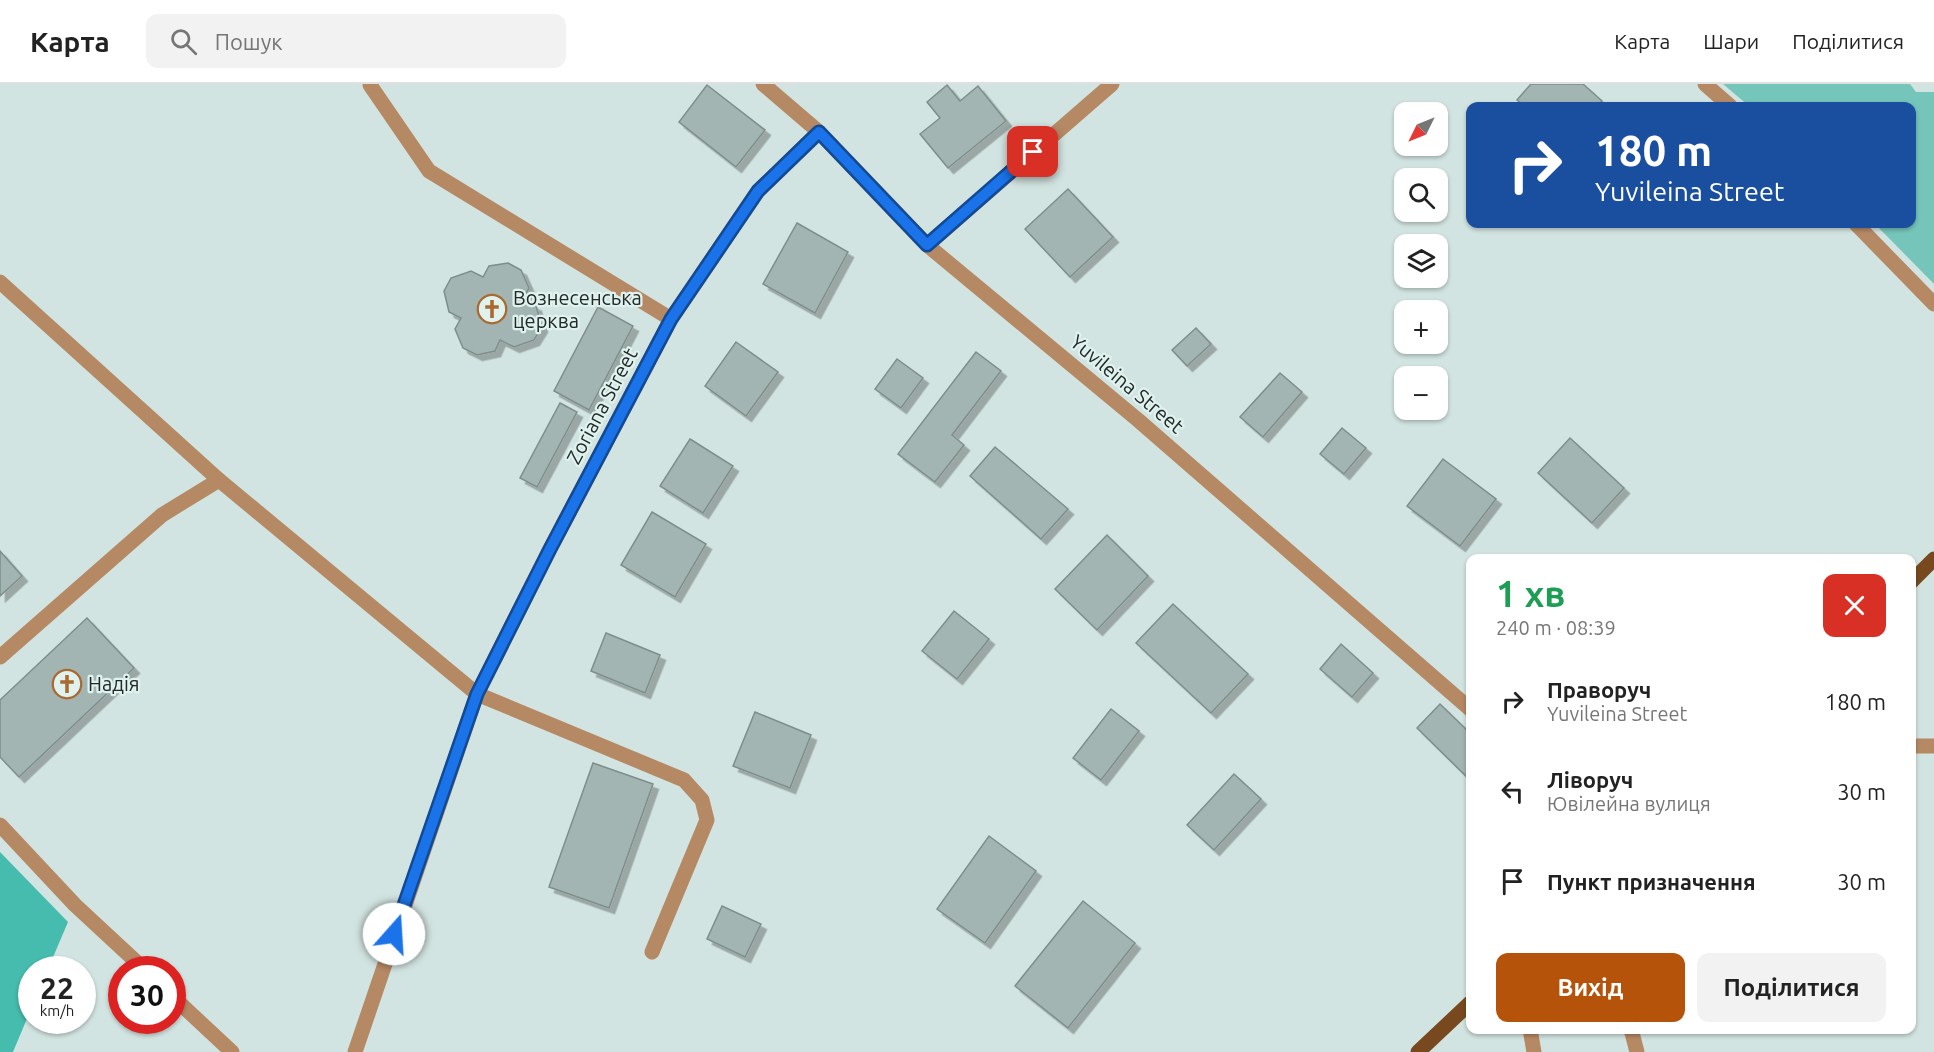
<!DOCTYPE html>
<html lang="uk">
<head>
<meta charset="utf-8">
<style>
  :root { --surface:#fff; --page:#f2f2f2; --text:#222; --muted:#767676; --line:#e0e0e0; --accent:#b45309 }
  body { margin:0; font-family:Ubuntu,sans-serif; background:var(--page); color:var(--text); height:100vh; display:flex; flex-direction:column; font-size:22px; white-space:nowrap }
  * { box-sizing:border-box; margin:0 }
  p { font-size:20px; color:var(--muted) }
  .icon { flex:none; width:33px; height:33px; fill:none; stroke:currentColor; stroke-width:2; stroke-linecap:round; stroke-linejoin:round }
  .map { position:relative; flex:1; overflow:hidden }
  .side { position:absolute; left:1466px; top:470px; width:450px; height:480px; display:flex; flex-direction:column; background:var(--surface); border-radius:12px; box-shadow:0 2px 4px #0004 }
  .side>* { flex:none }
  .banner { position:absolute; left:1466px; top:18px; width:450px; height:126px; border-radius:12px; box-shadow:0 2px 4px #0004; background:#1a4fa0; color:#fff; overflow:hidden }
  .needle { width:39px; rotate:227deg }
  .fabs { position:absolute; left:1394px; top:18px; display:grid; gap:12px }
  .fabs a { display:grid; place-items:center; width:54px; height:54px; border-radius:12px; background:var(--surface); box-shadow:0 2px 4px #0004; font-size:30px }
  .speed { position:absolute; left:18px; top:872px; display:flex; gap:12px; font-size:30px; font-weight:700; text-align:center }
  .speed>* { display:grid; place-content:center; width:78px; height:78px; border-radius:50%; background:var(--surface); box-shadow:0 2px 4px #0004; line-height:1 }
  .speed small { font-size:15px; font-weight:400 }
  .speed .limit { border:9px solid #d22; background:#fff; color:#111 }
  .pin { position:absolute; display:grid; place-items:center; width:51px; height:51px; color:#fff; margin:-26px; border-radius:12px; box-shadow:0 3px 9px #0006 }
  .me { position:absolute; width:66px; margin:-33px; rotate:19deg; stroke-linejoin:round; filter:drop-shadow(0 0 4px #0008) }
  .turn { display:flex; align-items:center; gap:21px; height:126px; padding:0 30px; font-size:27px }
  .turn .icon { width:78px; height:78px; stroke-width:2.5 }
  .turn b { display:block; font-size:42px; line-height:51px }
  .round { display:grid; place-items:center; flex:none; width:63px; height:63px; border-radius:12px; background:var(--page) }
  .headline { display:flex; align-items:center; justify-content:space-between; height:102px; padding:0 30px }
  h1 { font-size:36px; font-weight:700; line-height:45px; color:#1e9e55 }
  .button { display:flex; gap:12px; margin-top:auto; padding:12px 30px }
  .button a { flex:1; height:69px; border-radius:12px; background:var(--accent); color:#fff; font-size:24px; font-weight:700; line-height:69px; text-align:center }
  .button a+a { background:var(--page); color:var(--text) }
  ul { padding:0; list-style:none }
  li { display:flex; align-items:center; gap:18px; height:90px; padding:0 30px }
  li div { flex:1 }
  li b { display:block; font-size:22px }
  li em { font-style:normal }
  header { display:flex; align-items:center; gap:36px; box-sizing:border-box; height:84px; padding:0 30px; background:var(--surface); border-bottom:2px solid var(--line) }
  header strong { font-size:28px }
  nav { display:flex; gap:33px; margin-inline-start:auto; font-size:21px }
  .search { width:420px; height:54px; background:var(--page); display:flex; align-items:center; gap:15px; box-sizing:border-box; padding:0 21px; border-radius:12px; color:var(--muted); font-size:22px }
  .map>svg:first-child { display:block }
  .green { fill:#75c5ba }
  .forest { fill:#45bcae }
  .building { fill:#a3b5b2; stroke:#7e8e8b; stroke-width:1.5; filter:url(#shadow) }
  .lines { fill:none; stroke-linecap:round; stroke-linejoin:round }
  .service { stroke:#b68965; stroke-width:15 }
  .minor { stroke:#b68965; stroke-width:15 }
  .primary { stroke:#78491f; stroke-width:15 }
  .route-casing { stroke:#114b97; stroke-width:15 }
  .route { stroke:#1a73e8; stroke-width:10 }
  .labels { text-anchor:middle; stroke-width:4.5; stroke-linejoin:round; paint-order:stroke }
  .poi-label { font-size:20px; fill:#222928; stroke:#dff2ee; text-anchor:start }
  .street-label { font-size:20px; fill:#222928; stroke:#dff2ee }
</style>
</head>
<body>
<header>
<strong>Карта</strong>
<div class="search"><svg class="icon" aria-label="search" viewBox="0 0 24 24"><circle cx="10" cy="10" r="6"/><path d="M15 15l6 6"/></svg>Пошук</div>
<nav><a>Карта</a><a>Шари</a><a>Поділитися</a></nav>
</header>
<div class="map">
<svg width="1934" height="968" viewBox="0 0 1934 968">
  <defs>
    <filter id="shadow"><feDropShadow dx="5.5" dy="5.5" stdDeviation="0" flood-color="#0004"/></filter>
  </defs>
  <rect width="100%" height="100%" fill="#d2e4e1"/>
  <polygon class="green" points="1723,0 1910,0 1916,8 1934,8 1934,200 1875,140 1911,140 1911,22 1749,22"/>
  <polygon class="forest" points="0,768 68,838 48,885 32,885 31,925 13,968 0,968"/>
  <g class="building">
    <polygon points="1531,0 1583,0 1602,17 1597,22 1524,22 1517,16"/>
    <polygon points="707,1 765,46 736,83 679,38"/>
    <polygon points="947,1 960,17 978,2 1006,37 948,84 920,50 940,34 927,18"/>
    <polygon points="1068,105 1113,153 1070,193 1025,145"/>
    <polygon points="797,139 848,168 815,229 763,200"/>
    <polygon points="508,179 521,186 529,204 523,215 536,222 542,243 534,256 514,263 500,256 495,267 477,271 463,264 455,245 461,234 449,228 444,207 451,194 471,187 483,193 489,182"/>
    <polygon points="598,223 633,242 589,326 554,307"/>
    <polygon points="1196,244 1211,260 1187,282 1172,266"/>
    <polygon points="736,258 778,288 746,332 705,302"/>
    <polygon points="976,268 1001,287 952,351 964,361 935,398 898,370"/>
    <polygon points="897,275 923,294 901,324 875,305"/>
    <polygon points="1280,289 1302,308 1263,353 1240,333"/>
    <polygon points="560,319 577,328 537,403 520,394"/>
    <polygon points="1342,344 1366,364 1344,390 1320,370"/>
    <polygon points="1570,354 1624,404 1592,439 1538,389"/>
    <polygon points="690,355 733,382 703,429 660,402"/>
    <polygon points="995,363 1068,425 1041,455 970,392"/>
    <polygon points="1443,375 1496,415 1460,462 1407,422"/>
    <polygon points="652,428 706,460 675,513 621,481"/>
    <polygon points="1107,451 1148,492 1097,546 1055,505"/>
    <polygon points="0,467 22,492 0,512"/>
    <polygon points="1173,520 1248,590 1211,629 1136,559"/>
    <polygon points="954,527 989,555 957,595 922,567"/>
    <polygon points="87,534 134,584 19,693 0,673 0,616"/>
    <polygon points="606,549 660,571 645,609 591,587"/>
    <polygon points="1341,560 1373,589 1352,613 1320,585"/>
    <polygon points="1440,620 1470,649 1470,696 1417,644"/>
    <polygon points="1111,625 1139,647 1101,696 1073,674"/>
    <polygon points="755,628 811,651 790,704 733,682"/>
    <polygon points="593,679 653,700 609,824 549,803"/>
    <polygon points="1234,690 1261,715 1214,766 1187,741"/>
    <polygon points="989,752 1036,787 985,859 937,825"/>
    <polygon points="1083,817 1135,859 1068,944 1015,902"/>
    <polygon points="722,822 761,840 745,873 707,855"/>
  </g>
  <g class="lines">
    <g class="service">
      <polyline points="370,1 429,87 671,235"/>
      <polyline points="0,198 219,396"/>
      <polyline points="0,573 162,431 219,396 477,610"/>
      <polyline points="0,741 75,821 144,885"/>
      <polyline points="172,912 232,968"/>
      <polyline points="1530,945 1534,968"/>
    </g>
    <g class="minor">
      <polyline points="763,0 819,48 927,161 1138,336 1470,625"/>
      <polyline points="1705,0 1730,22"/>
      <polyline points="1856,140 1934,220"/>
      <polyline points="927,161 1112,0"/>
      <polyline points="477,610 684,696 702,716 707,736 652,868"/>
      <polyline points="1911,662 1934,662"/>
      <polyline points="1631,945 1637,968"/>
      <polyline points="355,968 477,610 550,465 671,235 758,107 819,48"/>
    </g>
    <g class="primary">
      <polyline points="1911,498 1934,475"/>
      <polyline points="1418,968 1470,919"/>
    </g>
  </g>
  <g class="lines">
    <g class="route-casing">
      <polyline id="route" points="394,850 477,610 550,465 671,235 758,107 819,48 927,161 1033,68"/>
    </g>
    <use href="#route" class="route"/>
  </g>
  <defs>
    <g id="church-ring" transform="scale(1.5)"><circle r="9.5" fill="#dff2ee" stroke="#a96931" stroke-width="1.5"/><path d="M-1.2-6h2.4v3.5h3.3v2.4h-3.3V6h-2.4V-.1h-3.3v-2.4h3.3Z" fill="#a96931"/></g>
  </defs>
  <g fill-rule="evenodd">
    <use href="#church-ring" x="492" y="225"/>
    <use href="#church-ring" x="67" y="600"/>
  </g>
  <g class="labels">
    <g class="poi-label">
      <text x="513" y="221">Вознесенська<tspan x="513" dy="23">церква</tspan></text>
      <text x="88" y="607">Надія</text>
    </g>
    <g class="street-label">
      <text transform="translate(1127 300) rotate(40)" y="7">Yuvileina Street</text>
      <text transform="translate(602 322) rotate(-62)" y="7">Zoriana Street</text>
    </g>
  </g>
</svg>
<div class="fabs">
<a><svg class="needle" viewBox="-14 -14 28 28"><path d="M0-13l5 13h-10z" fill="#e53935"/><path d="M0 13l5-13h-10z" fill="#767676"/></svg></a>
<a><svg class="icon" aria-label="search" viewBox="0 0 24 24"><circle cx="10" cy="10" r="6"/><path d="M15 15l6 6"/></svg></a>
<a><svg class="icon" aria-label="layers" viewBox="0 0 24 24"><path d="M12 4l9 5-9 5-9-5zM3 14l9 5 9-5"/></svg></a>
<a>+</a>
<a>−</a>
</div>
<div class="speed"><div>22<small>km/h</small></div><div class="limit">30</div></div>
<div class="pin" style="left:1033px;top:68px;background:#d93025"><svg class="icon" aria-label="arrive" viewBox="0 0 24 24"><path d="M6 21V4h12l-3 4 3 4H6"/></svg></div>
<svg class="me" style="left:394px;top:850px" viewBox="-20 -20 40 40"><circle r="19" fill="#fff"/><path d="M0-13L10 11 0 6-10 11z" fill="#1a73e8"/></svg>
<div class="banner">
<div class="turn"><svg class="icon" aria-label="right" viewBox="0 0 24 24"><path d="M7 20v-9h11M14 6l5 5-5 5"/></svg><div><b>180 m</b>Yuvileina Street</div></div>
</div>
<section class="side">
<div class="headline"><div><h1>1 хв</h1><p>240 m · 08:39</p></div><a class="round" style="background:#d93025;color:#fff"><svg class="icon" aria-label="close" viewBox="0 0 24 24"><path d="M6 6l12 12M18 6L6 18"/></svg></a></div>
<ul>
<li><svg class="icon" aria-label="right" viewBox="0 0 24 24"><path d="M7 20v-9h11M14 6l5 5-5 5"/></svg><div><b>Праворуч</b><p>Yuvileina Street</p></div><em>180 m</em></li>
<li><svg class="icon" aria-label="left" viewBox="0 0 24 24"><path d="M17 20v-9H6M10 6l-5 5 5 5"/></svg><div><b>Ліворуч</b><p>Ювілейна вулиця</p></div><em>30 m</em></li>
<li><svg class="icon" aria-label="arrive" viewBox="0 0 24 24"><path d="M6 21V4h12l-3 4 3 4H6"/></svg><div><b>Пункт призначення</b></div><em>30 m</em></li>
</ul>
<div class="button"><a>Вихід</a><a>Поділитися</a></div>
</section>
</div>
</body>
</html>
